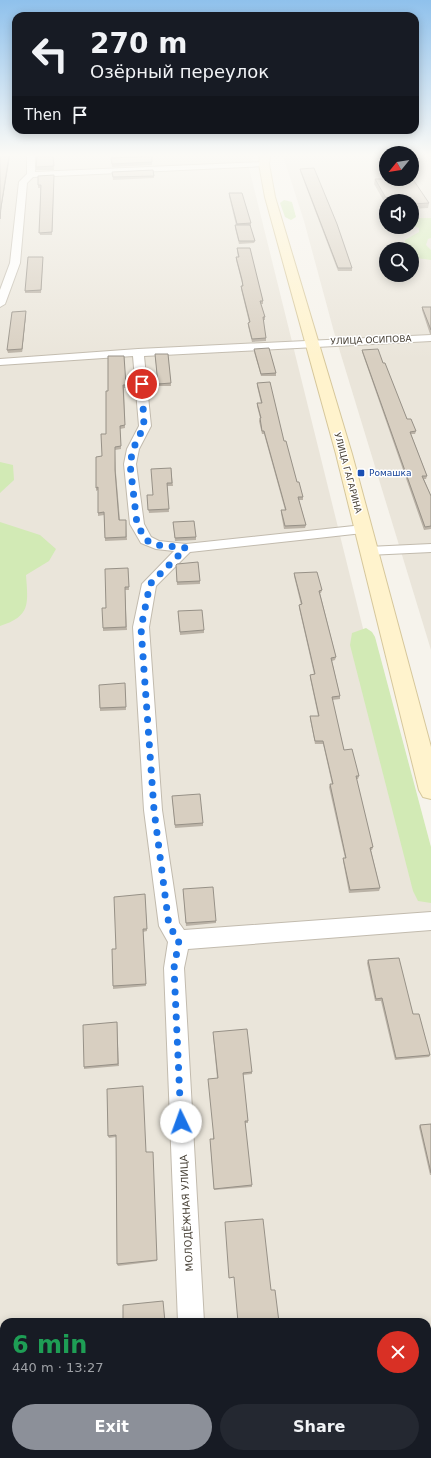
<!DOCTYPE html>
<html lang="en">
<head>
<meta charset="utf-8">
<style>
  :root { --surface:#171b24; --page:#242831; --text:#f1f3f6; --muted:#9ea1a6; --accent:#8c9099 }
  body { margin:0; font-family:"DejaVu Sans",sans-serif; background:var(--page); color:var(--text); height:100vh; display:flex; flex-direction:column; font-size:15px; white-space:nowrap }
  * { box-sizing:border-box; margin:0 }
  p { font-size:13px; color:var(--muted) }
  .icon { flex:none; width:22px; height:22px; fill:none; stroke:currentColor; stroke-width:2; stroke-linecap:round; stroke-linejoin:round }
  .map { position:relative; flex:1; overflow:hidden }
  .drawer { position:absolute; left:0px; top:1318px; width:431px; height:140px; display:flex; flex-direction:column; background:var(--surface); border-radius:12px 12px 0 0; box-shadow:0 2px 10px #0003 }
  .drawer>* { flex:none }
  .banner { position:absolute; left:12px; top:12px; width:407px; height:122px; border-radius:12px; box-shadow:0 2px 10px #0003; background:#171b24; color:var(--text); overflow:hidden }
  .needle { width:26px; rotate:240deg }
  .fabs { position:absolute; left:379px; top:146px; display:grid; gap:8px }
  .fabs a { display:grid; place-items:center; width:40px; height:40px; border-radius:50%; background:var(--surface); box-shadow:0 2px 10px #0003; font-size:20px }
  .pin { position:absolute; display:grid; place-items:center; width:34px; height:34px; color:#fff; margin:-17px; border:2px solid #fff; border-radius:50%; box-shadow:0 1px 4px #0007 }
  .me { position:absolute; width:44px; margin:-22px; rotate:357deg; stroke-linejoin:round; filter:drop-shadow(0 0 3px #0008) }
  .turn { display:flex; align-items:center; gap:14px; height:84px; padding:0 12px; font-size:18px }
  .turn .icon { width:52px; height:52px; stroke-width:2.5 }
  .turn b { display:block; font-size:28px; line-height:34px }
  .then { display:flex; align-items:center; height:38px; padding:0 12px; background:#0003; gap:8px; font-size:15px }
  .round { display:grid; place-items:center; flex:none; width:42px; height:42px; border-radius:21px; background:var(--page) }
  .headline { display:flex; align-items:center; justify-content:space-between; height:68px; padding:0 12px }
  h1 { font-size:24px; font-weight:700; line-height:30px; color:#1e9e55 }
  .primary-button { display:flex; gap:8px; margin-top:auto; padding:8px 12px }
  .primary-button a { flex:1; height:46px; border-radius:24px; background:var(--accent); color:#fff; font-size:16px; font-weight:700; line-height:46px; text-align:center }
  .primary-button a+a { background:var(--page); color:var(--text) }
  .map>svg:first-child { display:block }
  .residential { fill:#eae5da; fill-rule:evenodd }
  .green { fill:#d2eab5 }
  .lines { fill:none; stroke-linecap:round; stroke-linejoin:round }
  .street-casing { stroke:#c2bbae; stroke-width:2 }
  .secondary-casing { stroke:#d6c79b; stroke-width:2 }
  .street { fill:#fff; fill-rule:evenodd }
  .secondary { fill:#fff3cd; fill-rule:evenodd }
  .wall { fill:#bab2a6 }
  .shaded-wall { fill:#979187 }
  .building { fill:#d8cfc1; stroke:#979187 }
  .route { stroke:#1a73e8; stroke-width:7; stroke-dasharray:0 12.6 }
  .transit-dot { fill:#1a4fb4; stroke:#fff; stroke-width:1.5 }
  .labels { text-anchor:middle; stroke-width:3; stroke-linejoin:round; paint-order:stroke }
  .far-street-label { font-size:9px; fill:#4b4439; stroke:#fff }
  .far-transit-label { font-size:9px; fill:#164399; stroke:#fff; text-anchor:start }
  .street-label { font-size:10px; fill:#4b4439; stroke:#fff }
</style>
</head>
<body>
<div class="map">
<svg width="431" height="1458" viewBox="0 0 431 1458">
  <rect width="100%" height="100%" fill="#f6f3ec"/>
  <g class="residential">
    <path d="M0,156H253L249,168L431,903V1458H0ZM4,1322H427V1454H4Z"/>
    <path d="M283,156H386V179H412V156H431V650L334,332L304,221ZM386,201H412V227H386ZM386,249H412V275H386Z"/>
  </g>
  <g class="green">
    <polygon points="284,200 292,202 296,217 291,220 285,217 280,203"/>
    <polygon points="412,218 431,218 431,238 428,239 426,245 431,250 431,260 417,258 412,255 412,249 404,249 405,240 419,232 419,228 412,226"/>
    <polygon points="0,462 13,465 14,480 0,493"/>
    <path d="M0,522L40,535L56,549L49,561L26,575C28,604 31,616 0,626Z"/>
    <polygon points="366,628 372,632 375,637 431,847 431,903 418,901 413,891 350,645 352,633"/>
  </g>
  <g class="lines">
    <g class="street-casing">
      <g id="street">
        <polygon points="27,156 35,156 35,172 264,162 268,164 264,166 33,177 27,183 20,263 5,304 0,307 0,290 10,263 19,182 27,174"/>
        <polygon points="431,335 431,341 144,356 151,426 139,449 136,464 144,524 151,537 159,541 186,544 363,525 368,526 370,529 368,532 363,533 190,552 156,586 149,627 162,810 179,923 184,930 431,912 431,930 188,949 184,968 204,1322 178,1322 164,968 168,942 159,926 144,810 133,627 142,584 174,551 156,549 141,543 130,524 124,464 127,449 139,426 133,356 0,365 0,359 138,349"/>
        <polygon points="431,544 431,552 368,555 363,554 361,551 363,548 368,547"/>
        <rect x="183" y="1454" width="28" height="4"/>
      </g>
    </g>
    <g class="secondary-casing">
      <polygon id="secondary" points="260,156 270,156 269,164 275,197 352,454 431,747 431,799 423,797 419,790 336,454 265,197 259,164"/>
    </g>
    <use href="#street" class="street"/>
    <use href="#secondary" class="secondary"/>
  </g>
  <g class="wall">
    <polygon points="53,156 54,170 36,170 36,167"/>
    <polygon points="111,158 152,162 152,165 112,167"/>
    <polygon points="300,169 352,268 352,271 338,271 300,171"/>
    <polygon points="153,170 154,178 113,180 112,172"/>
    <polygon points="385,173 386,173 386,179 429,203 428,208 412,209 412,201 386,201 386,203 385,203 374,184 375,179 385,179"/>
    <polygon points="54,177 52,235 40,235 40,188 38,188 38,185"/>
    <polygon points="229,193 251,223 251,226 250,226 255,241 254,243 239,244 235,228 235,225 236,225 229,196"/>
    <polygon points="237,248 263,301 263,304 261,304 265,317 265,320 263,320 266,338 266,341 252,342 248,326 248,323 249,322 241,289 241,286 242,286 242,283 236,260 236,257 238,257 237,251"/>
    <polygon points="43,257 41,293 25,293 25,291"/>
    <polygon points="422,307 431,307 431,334 430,334 422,310"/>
    <polygon points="26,314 22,352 8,353 7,350"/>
    <polygon points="254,349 276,373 276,376 261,376 254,352"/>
    <polygon points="362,350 383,363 407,419 416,431 415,434 411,434 427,476 426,479 424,479 431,496 431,529 424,530 362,352"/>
    <polygon points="155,354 168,354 171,386 158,386"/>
    <polygon points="124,356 126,388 124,388 125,428 120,429 121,449 115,450 116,473 120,520 126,520 127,540 105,541 104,515 98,516 98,490 96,491 96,488 106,434 108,391"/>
    <polygon points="257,383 284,441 297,482 303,497 303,500 299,500 306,525 305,528 284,529 281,513 281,510 285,510 264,434 262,434 259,421 260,418 257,406 257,403 261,403 257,386"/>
    <polygon points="171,468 173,486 167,486 169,512 149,513 147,495 153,495"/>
    <polygon points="173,522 196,537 196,540 175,541"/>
    <polygon points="176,565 200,581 200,584 177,585"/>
    <polygon points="128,568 129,590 125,590 127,630 103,631 103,628 106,608"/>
    <polygon points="294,573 322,590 321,593 320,593 336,657 335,660 332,661 340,696 340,699 332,700 344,750 359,776 358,779 356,779 373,847 372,850 371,850 380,888 379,891 349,893 343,861 343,858 345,858 329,787 330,784 332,784 323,744 315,744 310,719 310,716 318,716 310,678 310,675 314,674 299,608 299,605 301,605 294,576"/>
    <polygon points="178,611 204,630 204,633 180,635"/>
    <polygon points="125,683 126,710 100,711 100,708"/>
    <polygon points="172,796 203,823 203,826 175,828"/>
    <polygon points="183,889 216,921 216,923 186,926"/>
    <polygon points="145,894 147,931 143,932 146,986 113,989 113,986 116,949"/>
    <polygon points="368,960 413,1014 430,1055 429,1057 395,1060 381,1001 375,1001 367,963"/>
    <polygon points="117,1022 119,1066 84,1069 84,1067"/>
    <polygon points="213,1035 252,1072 252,1074 243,1075 248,1121 248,1123 245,1123 252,1187 214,1190 210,1141 213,1139 217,1078"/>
    <polygon points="107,1089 146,1152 157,1261 118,1266 117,1264 116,1137 109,1138 108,1136"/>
    <polygon points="431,1124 431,1175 430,1175 419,1127 420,1125"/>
    <polygon points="428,1370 431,1370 431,1391 427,1371"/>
  </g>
  <g class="shaded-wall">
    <polygon points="9,156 10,156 1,210 0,226 1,207"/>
    <polygon points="26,311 26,314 22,352 22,349"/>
  </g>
  <g class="building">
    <polygon points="0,156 9,156 1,207 0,219"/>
    <polygon points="37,156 53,156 54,166 36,167"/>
    <polygon points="152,156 152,162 112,164 111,158"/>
    <polygon points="314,168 337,224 352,268 338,268 300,169"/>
    <polygon points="153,170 154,176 113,177 112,172"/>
    <polygon points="54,175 52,232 39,233 41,185 38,185 38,176"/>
    <polygon points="412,178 429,203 412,204 412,201 402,201 400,198 386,198 375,179 412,179"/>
    <polygon points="229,193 242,193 251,223 237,224"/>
    <polygon points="235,225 250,225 255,241 239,241"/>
    <polygon points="237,248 250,248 263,301 260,301 265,317 263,317 266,338 252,339 248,323 250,322 241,286 243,286 242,280 236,257 239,257"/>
    <polygon points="28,257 43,257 41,290 25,291"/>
    <polygon points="422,307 431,307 431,330"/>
    <polygon points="26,311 22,349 7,350 12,312"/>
    <polygon points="269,348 276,373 261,374 254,349"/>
    <polygon points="378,349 383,363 385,363 407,419 411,419 416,431 410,432 427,476 422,476 431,496 431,526 425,527 362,350"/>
    <polygon points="155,354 168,354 171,383 158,384"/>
    <polygon points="108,356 124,356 126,385 123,385 125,425 120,426 121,446 115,447 115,470 119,520 126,520 126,537 105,538 104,512 98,513 98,487 96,488 96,457 102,456 101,434 106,434 106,391 108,391"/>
    <polygon points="270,382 284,441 286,441 297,482 299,482 303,497 298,497 306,525 285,526 281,510 286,510 264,431 262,431 260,418 261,418 257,403 262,403 257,383"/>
    <polygon points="171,468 172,483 167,483 169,509 148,510 147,495 153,495 151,469"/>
    <polygon points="194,521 196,537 175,538 173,522"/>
    <polygon points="198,562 200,581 177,582 176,565 177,564"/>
    <polygon points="128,568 129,587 125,587 126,627 103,628 102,608 106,608 105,569"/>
    <polygon points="317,572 322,590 319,591 336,657 331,658 340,696 332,697 344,750 352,749 359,776 356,776 373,847 370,848 380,888 350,890 343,858 346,858 330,784 333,784 323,741 315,741 310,716 319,716 310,675 315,674 299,605 302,604 294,573"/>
    <polygon points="202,610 204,630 180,632 178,611"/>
    <polygon points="125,683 126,707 100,708 99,685"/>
    <polygon points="200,794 203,823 175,825 172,796"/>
    <polygon points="213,887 216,921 186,923 183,889"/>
    <polygon points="145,894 147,929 143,929 146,984 113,986 112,949 116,949 114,897"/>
    <polygon points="399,958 413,1014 419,1014 430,1055 396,1058 382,998 376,999 368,960"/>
    <polygon points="117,1022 118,1064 84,1067 83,1025"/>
    <polygon points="247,1029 252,1072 243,1073 248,1121 245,1121 252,1185 214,1189 210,1139 214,1139 208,1079 218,1078 213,1032"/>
    <polygon points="143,1086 146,1152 153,1152 157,1260 117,1264 116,1135 108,1136 107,1089"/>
    <polygon points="431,1124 431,1173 420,1125"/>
    <polygon points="263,1219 271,1290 275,1290 279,1322 238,1322 234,1277 229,1278 225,1222"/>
    <polygon points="163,1301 165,1322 123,1322 123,1305"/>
    <polygon points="428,1370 431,1370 431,1384"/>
    <polygon points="123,1454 167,1454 167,1457 161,1458 123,1458"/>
  </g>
  <linearGradient id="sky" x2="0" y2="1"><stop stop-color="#8fc1ec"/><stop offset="0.43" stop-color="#fbfaf6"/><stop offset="1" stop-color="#fbfaf6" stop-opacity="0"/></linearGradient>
  <rect width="431" height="360" fill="url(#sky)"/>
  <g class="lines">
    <polyline class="route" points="142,384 144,426 133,449 130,464 137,524 146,540 156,545 186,548 150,584 141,628 154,810 169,926 179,940 174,968 181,1122"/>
  </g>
  <rect class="transit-dot" x="357" y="469" width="8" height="8" rx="2"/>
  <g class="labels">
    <g class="far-street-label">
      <text transform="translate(371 340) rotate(-2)" y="3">УЛИЦА ОСИПОВА</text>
      <text transform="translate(348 473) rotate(75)" y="3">УЛИЦА ГАГАРИНА</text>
    </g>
    <g class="far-transit-label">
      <text x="369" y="476">Ромашка</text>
    </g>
    <g class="street-label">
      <text transform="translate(186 1213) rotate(-93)" y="4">МОЛОДЁЖНАЯ УЛИЦА</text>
    </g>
  </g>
</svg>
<div class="fabs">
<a><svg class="needle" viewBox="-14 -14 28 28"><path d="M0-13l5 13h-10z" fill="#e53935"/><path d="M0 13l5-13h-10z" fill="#9ea1a6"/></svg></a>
<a><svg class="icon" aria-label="sound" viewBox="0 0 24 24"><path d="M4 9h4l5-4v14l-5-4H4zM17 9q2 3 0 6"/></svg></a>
<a><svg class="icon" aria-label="search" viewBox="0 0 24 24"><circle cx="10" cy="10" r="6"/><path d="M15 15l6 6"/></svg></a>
</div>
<div class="pin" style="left:142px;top:384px;background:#d93025"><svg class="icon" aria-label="arrive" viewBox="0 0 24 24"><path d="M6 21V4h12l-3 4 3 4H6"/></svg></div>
<svg class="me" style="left:181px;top:1122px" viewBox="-20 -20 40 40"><circle r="19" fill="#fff"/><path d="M0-13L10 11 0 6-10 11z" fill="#1a73e8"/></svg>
<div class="banner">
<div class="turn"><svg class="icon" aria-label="left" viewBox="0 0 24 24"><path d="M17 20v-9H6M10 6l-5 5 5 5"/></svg><div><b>270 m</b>Озёрный переулок</div></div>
<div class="then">Then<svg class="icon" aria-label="arrive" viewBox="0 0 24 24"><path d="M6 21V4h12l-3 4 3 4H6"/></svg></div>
</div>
<section class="drawer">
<div class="headline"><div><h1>6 min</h1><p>440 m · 13:27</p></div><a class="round" style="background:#d93025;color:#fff"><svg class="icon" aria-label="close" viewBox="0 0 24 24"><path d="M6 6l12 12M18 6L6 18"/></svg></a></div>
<div class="primary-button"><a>Exit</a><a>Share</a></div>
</section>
</div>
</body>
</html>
